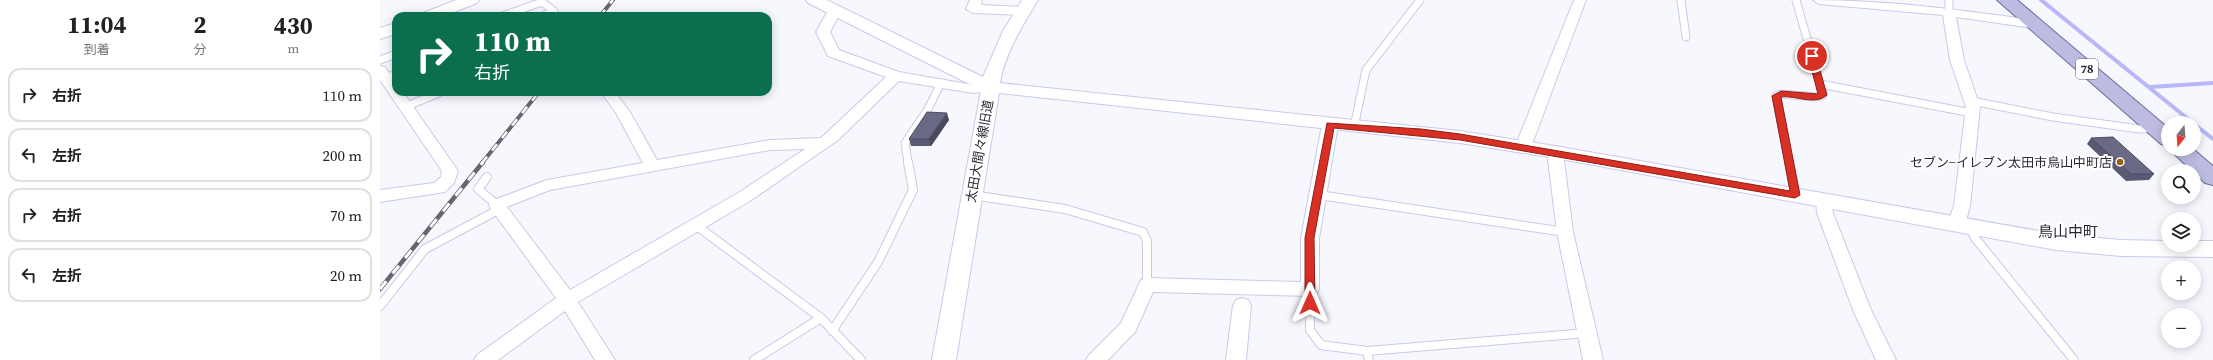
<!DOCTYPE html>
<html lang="ja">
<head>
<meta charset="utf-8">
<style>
  :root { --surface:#fff; --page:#f6f6f6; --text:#222; --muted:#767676; --line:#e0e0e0 }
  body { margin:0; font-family:"Source Serif 4","Noto Sans JP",serif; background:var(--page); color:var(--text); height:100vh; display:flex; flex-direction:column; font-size:15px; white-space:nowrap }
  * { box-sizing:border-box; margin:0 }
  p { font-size:13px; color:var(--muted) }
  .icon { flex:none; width:22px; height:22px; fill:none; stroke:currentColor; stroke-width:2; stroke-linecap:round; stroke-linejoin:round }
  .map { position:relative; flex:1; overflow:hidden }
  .side { display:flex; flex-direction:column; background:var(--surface); width:380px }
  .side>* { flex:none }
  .guide { position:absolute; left:12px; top:12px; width:380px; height:84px; border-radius:12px; box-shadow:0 2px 10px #0003; background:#0b6e4f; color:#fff; overflow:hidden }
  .needle { width:26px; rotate:197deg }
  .controls { position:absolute; left:1781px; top:116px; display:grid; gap:8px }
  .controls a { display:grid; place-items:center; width:40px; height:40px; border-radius:50%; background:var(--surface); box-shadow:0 2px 10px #0003; font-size:20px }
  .pin { position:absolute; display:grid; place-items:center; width:34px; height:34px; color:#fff; margin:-17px; border:2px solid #fff; border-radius:50%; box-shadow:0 1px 4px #0007 }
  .me { position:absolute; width:44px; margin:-22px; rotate:0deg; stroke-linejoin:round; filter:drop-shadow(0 0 3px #0008) }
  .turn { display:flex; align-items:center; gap:14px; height:84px; padding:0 16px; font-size:18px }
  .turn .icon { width:52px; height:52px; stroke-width:2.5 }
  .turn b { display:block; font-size:28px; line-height:34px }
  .eta { display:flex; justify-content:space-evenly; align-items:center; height:68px; text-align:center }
  .eta b { font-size:24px; font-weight:700; line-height:28px }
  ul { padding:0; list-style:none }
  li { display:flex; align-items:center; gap:12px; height:54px; margin:0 8px 6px; padding:0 8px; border:2px solid var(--line); border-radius:12px }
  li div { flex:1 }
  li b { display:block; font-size:15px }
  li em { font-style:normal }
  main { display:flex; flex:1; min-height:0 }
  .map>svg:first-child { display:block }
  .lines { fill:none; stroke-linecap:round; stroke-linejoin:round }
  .stream { stroke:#b8b8f8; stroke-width:4 }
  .service-far1-casing { stroke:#c9c9ea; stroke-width:9 }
  .service-casing { stroke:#c9c9ea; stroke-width:10 }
  .minor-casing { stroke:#c9c9ea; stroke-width:2 }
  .tertiary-casing { stroke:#c9c9ea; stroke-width:2 }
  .primary-casing { stroke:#6c6b99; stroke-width:2 }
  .service-far1 { stroke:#fff; stroke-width:7 }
  .service { stroke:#fff; stroke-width:8 }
  .minor { fill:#fff; fill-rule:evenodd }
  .tertiary { fill:#fff; fill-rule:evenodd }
  .primary { fill:#bcbce2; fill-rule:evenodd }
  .rail-far1-casing { stroke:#656670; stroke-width:4 }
  .rail-casing { stroke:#656670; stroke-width:4.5 }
  .rail-far1 { stroke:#fff; stroke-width:2.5; stroke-dasharray:8; stroke-linecap:butt }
  .rail { stroke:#fff; stroke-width:3; stroke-dasharray:10; stroke-linecap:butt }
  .wall { fill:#5a5a73 }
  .shaded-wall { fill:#4a4a5e }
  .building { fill:#696986; stroke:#4a4a5e }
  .route { fill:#d93025; stroke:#8d1f18 }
  .poi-dot { fill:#91620f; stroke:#fff; stroke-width:1.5 }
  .labels { text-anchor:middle; stroke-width:4; stroke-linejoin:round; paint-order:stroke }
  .shield { fill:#fff; stroke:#696972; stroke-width:1 }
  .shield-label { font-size:12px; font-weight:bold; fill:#292935 }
  .street-label { font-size:13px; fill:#292935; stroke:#fff }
  .poi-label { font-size:13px; fill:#292935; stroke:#fff; text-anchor:end }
  .quarter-label { font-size:15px; fill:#292935; stroke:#fff }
</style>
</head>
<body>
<main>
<section class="side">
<div class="eta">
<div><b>11:04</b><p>到着</p></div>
<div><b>2</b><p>分</p></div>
<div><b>430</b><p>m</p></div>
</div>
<ul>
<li><svg class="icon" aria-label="right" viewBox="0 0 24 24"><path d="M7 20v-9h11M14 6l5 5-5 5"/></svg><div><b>右折</b></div><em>110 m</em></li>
<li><svg class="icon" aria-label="left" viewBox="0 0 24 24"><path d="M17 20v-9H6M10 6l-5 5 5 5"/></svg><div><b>左折</b></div><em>200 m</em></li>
<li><svg class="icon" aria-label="right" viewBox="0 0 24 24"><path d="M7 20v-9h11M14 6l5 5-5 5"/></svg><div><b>右折</b></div><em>70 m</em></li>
<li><svg class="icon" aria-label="left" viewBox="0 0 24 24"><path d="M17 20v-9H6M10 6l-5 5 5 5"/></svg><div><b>左折</b></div><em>20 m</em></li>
</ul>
</section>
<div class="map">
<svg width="1833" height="360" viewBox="0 0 1833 360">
  <rect width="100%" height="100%" fill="#f7f8fe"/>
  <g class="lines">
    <g class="stream">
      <polyline points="1661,0 1813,123"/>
      <polyline points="1770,87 1833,83"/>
      <polyline points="1814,124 1833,139"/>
    </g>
    <g class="service-far1-casing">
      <g id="service-far1">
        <polyline points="1301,0 1306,37"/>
        <polyline points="1569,0 1569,12"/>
        <polyline points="122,16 162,2 174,11 163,16"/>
        <polyline points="0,60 16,54"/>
        <polyline points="5,78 16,74"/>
        <polyline points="1440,84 1592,113"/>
        <polyline points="1592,101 1673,117 1759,129 1775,128"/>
        <polyline points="25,107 61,92"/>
        <polyline points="974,127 986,70 1040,0"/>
        <polyline points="528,163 525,143 548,109 561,83"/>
        <polyline points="1409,163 1396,96 1401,94 1436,97 1443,95 1416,0"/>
      </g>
    </g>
    <g class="service-casing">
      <g id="service">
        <polyline points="1409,162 1415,195"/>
        <polyline points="107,177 98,189 117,205"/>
        <polyline points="592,195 685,209 763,232 767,241 767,285"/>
        <polyline points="939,195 1185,232"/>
        <polyline points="317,226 441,318 481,360"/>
        <polyline points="1590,226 1595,238 1694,360"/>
        <polyline points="930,289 930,330 941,345 987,351 1207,333"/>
        <polyline points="0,306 45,249 120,209"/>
        <polyline points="452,331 498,262 533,190 528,162"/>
        <polyline points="987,351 989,360"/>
        <polyline points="374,360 441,318"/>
      </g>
    </g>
    <g class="minor-casing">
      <g id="minor">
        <polygon points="590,0 602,0 601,5 642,7 649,11 642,15 593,13 586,9"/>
        <polygon points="1194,0 1206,0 1151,147 1148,151 1138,151 1135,147"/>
        <path d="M1433,0C1507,0 1580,10 1653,20L1660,24L1653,28L1576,17L1584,60L1600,107L1590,206L1584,228L1578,230L1572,228L1569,219L1574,206L1586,107L1570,60L1563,15L1439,4Z"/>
        <path d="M455,6L462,10L450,32L459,50L519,72L593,85L610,83L617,87L615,90L593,93L519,81L458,140L370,201L198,302L235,360H215L185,311L118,360H94L97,355L176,298L111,209L109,205L111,201L167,180L263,163L236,113L221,92H235L250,112L277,160L390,140L441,138L506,77L448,56L436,32L450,7ZM425,149L358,193L190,290L127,207L170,190L390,150Z"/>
        <polygon points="0,66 5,67 16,83 16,92 23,92 78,171 74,183 65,192 0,202 0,190 54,183 61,177 62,171 0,80"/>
        <polygon points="950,120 955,122 958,125 939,238 939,289 936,294 930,296 773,292 755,332 728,360 706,360 709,355 741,323 761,280 767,278 921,282 921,238 942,125 945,122"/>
        <polygon points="1175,147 1180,148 1183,152 1193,232 1223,360 1203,360 1177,232 1167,152 1170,148"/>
        <polygon points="1444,194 1450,196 1453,213 1491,310 1516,360 1496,360 1473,310 1437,213 1436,200 1438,196"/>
        <polygon points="862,298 868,300 871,305 866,360 846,360 853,305 856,300"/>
      </g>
    </g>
    <g class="tertiary-casing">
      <g id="tertiary">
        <polygon points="76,0 99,0 97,3 64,16 41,16 43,13"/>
        <path d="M426,0H447L603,77L623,31L642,0H658C643,25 625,53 620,83L1080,131L1175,146L1676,234L1741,240L1788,241V245H1814V241H1833V257L1741,256L1676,250L1175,158L1080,143L619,93L576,360H552L601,90L428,3Z"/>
        <polygon points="16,23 16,34 0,39 0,28"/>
      </g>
    </g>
    <g class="primary-casing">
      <g id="primary">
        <polygon points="1617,0 1637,0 1788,128 1788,146 1781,144"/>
        <polygon points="1789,149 1813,149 1833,166 1833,185 1825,183"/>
      </g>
    </g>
    <use href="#service-far1" class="service-far1"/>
    <use href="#service" class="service"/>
    <use href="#minor" class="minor"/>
    <use href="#tertiary" class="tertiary"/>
    <use href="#primary" class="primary"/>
    <g class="rail-far1-casing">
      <g id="rail-far1">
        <polyline points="220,16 233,0"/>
        <polyline points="102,163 159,92"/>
      </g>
    </g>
    <g class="rail-casing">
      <polyline id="rail" points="0,289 103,162"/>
    </g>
    <use href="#rail-far1" class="rail-far1"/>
    <use href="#rail" class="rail"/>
  </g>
  <g class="wall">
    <polygon points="569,120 551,146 531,146 529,139"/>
    <polygon points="1711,138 1774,174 1769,180 1746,181 1707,144"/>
  </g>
  <polygon class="shaded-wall" points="567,113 569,120 551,146 549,139"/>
  <g class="building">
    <polygon points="547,112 567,113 549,139 529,139"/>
    <polygon points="1733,137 1774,174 1751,174 1711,138"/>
  </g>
  <path class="route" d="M1432,53L1436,56L1447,95C1435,106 1415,95 1401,97L1420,195L1415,198L1080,140L954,128L934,238L935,303L930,307L925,303V238L947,123L1041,129L1080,134L1410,191L1392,96L1401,91L1438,94L1428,56Z"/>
  <circle class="poi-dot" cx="1740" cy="162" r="4"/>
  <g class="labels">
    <rect class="shield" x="1696" y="59" width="22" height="20" rx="3"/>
    <g class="shield-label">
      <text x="1707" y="73">78</text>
    </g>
    <g class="street-label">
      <text transform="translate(599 151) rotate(-80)" y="5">太田大間々線旧道</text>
    </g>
    <g class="poi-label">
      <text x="1732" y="167">セブン−イレブン太田市鳥山中町店</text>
    </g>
    <g class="quarter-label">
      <text x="1688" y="237">鳥山中町</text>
    </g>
  </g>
</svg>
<div class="controls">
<a><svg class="needle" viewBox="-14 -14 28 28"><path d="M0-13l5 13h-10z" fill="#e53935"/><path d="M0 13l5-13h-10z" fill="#767676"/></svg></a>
<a><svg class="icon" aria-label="search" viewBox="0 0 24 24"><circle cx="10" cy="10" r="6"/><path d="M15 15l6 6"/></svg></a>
<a><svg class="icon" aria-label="layers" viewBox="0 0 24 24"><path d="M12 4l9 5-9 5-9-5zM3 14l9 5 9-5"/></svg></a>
<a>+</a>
<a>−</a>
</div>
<div class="pin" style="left:1432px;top:56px;background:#d93025"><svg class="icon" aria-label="arrive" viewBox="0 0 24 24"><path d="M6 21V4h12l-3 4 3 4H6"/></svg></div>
<svg class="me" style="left:930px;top:303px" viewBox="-20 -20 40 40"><path d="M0-17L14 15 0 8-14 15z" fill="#d93025" stroke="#fff" stroke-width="4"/></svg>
<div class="guide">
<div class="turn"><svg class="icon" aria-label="right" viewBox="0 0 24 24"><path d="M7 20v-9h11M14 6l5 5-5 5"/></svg><div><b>110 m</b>右折</div></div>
</div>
</div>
</main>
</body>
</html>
